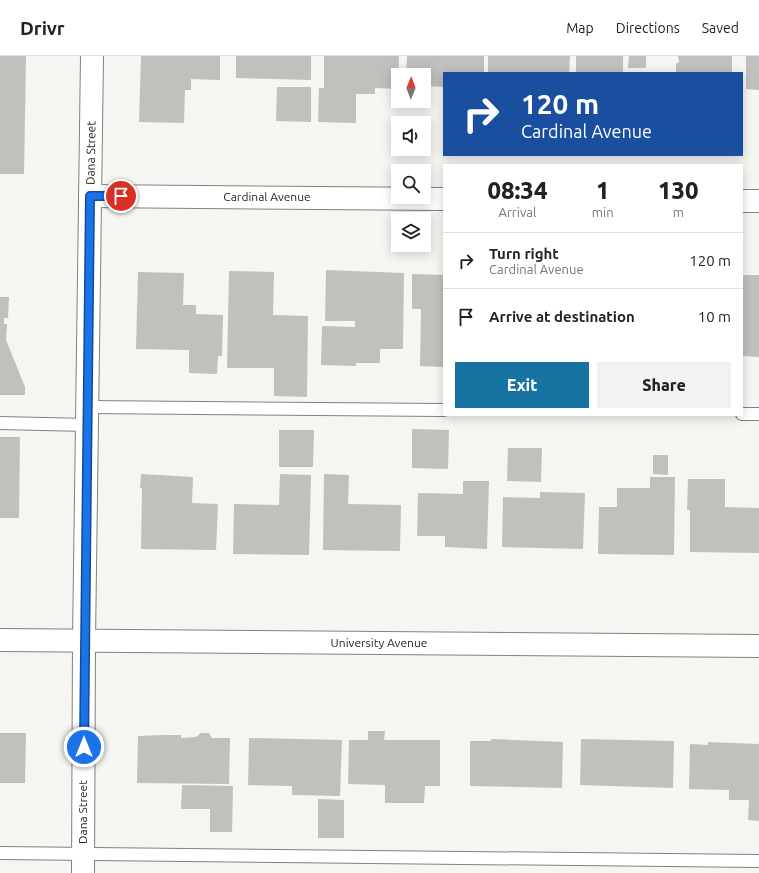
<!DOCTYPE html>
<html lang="en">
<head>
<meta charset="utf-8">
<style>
  :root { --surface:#fff; --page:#f2f2f2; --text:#222; --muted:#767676; --line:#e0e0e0; --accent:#1773a1 }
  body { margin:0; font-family:Ubuntu,sans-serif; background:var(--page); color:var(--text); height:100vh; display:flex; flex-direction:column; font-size:15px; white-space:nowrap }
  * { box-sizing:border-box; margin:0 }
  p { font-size:13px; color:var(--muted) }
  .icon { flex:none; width:22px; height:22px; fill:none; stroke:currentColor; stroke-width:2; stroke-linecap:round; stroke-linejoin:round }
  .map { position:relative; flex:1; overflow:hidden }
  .sheet { position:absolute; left:443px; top:108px; width:300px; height:252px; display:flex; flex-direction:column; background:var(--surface); border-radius:0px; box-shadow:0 2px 10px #0003 }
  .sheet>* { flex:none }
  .top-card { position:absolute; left:443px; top:16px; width:300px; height:84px; border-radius:0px; box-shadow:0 2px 10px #0003; background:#1a4fa0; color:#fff; overflow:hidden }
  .needle { width:26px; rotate:1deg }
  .controls { position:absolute; left:391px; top:12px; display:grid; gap:8px }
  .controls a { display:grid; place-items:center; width:40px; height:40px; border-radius:0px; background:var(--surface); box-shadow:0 2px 10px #0003; font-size:20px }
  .pin { position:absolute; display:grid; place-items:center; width:34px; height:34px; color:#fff; margin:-17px; border:2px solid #fff; border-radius:50%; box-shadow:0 1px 4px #0007 }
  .me { position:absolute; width:44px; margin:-22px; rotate:0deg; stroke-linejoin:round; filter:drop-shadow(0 0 3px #0008) }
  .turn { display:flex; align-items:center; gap:14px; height:84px; padding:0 12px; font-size:18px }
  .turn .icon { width:52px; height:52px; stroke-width:2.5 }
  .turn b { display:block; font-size:28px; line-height:34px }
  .eta { display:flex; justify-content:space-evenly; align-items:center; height:68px; text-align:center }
  .eta b { font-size:24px; font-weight:800; line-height:28px }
  .primary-button { display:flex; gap:8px; margin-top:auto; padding:8px 12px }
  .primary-button a { flex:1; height:46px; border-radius:0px; background:var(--accent); color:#fff; font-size:16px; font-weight:800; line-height:46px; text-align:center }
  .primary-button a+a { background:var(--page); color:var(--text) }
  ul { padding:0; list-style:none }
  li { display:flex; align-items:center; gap:12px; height:56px; padding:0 12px; border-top:1px solid var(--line) }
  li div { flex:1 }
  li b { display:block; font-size:15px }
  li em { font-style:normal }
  header { display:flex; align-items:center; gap:24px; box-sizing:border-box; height:56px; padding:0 20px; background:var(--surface); border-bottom:1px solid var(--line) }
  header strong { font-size:19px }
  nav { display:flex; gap:22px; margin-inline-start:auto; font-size:14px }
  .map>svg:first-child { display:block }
  .building { fill:#c0c0bd }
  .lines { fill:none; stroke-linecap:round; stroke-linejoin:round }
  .service-casing { stroke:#81817f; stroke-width:14 }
  .minor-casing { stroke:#81817f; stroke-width:24 }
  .tertiary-casing { stroke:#81817f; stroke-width:24 }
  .service { stroke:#fff; stroke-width:12 }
  .minor { stroke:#fff; stroke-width:22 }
  .tertiary { stroke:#fff; stroke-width:22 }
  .route-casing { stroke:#114b97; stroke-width:10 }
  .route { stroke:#1a73e8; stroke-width:7 }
  .labels { text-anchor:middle; stroke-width:3; stroke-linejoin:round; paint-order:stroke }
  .street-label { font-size:12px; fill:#242423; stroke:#fffffe }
</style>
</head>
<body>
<header>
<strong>Drivr</strong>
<nav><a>Map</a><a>Directions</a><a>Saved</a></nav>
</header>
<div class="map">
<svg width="759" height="817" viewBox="0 0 759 817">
  <rect width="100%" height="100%" fill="#f5f5f2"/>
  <g class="building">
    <polygon points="0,0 26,0 24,118 0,118"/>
    <polygon points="141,0 220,0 220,24 191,23 191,34 185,34 184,67 139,66"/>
    <polygon points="236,0 311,0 311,24 236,22"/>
    <polygon points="324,0 399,0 398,33 375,32 375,38 356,38 356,67 318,66 319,32 324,32"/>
    <polygon points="407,0 484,0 484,17 444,17 444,31 424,30 424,19 406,19"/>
    <polygon points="488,0 570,0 569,17 488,17"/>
    <rect x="576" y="0" width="47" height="17"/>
    <polygon points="629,0 646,0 646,12 628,12"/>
    <polygon points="678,0 732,0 732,17 676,17 676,8 679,6"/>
    <polygon points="746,0 759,0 759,34 746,33"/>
    <polygon points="277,31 311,31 311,66 276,65"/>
    <polygon points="326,214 404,217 403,293 380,293 380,307 356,307 356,310 321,309 322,270 355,271 355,265 325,265"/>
    <polygon points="229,215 274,216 273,259 308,260 307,341 274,340 274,312 227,312"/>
    <polygon points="138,216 184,217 183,249 196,249 196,258 223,259 222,300 218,300 217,318 189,317 189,294 136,293"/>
    <polygon points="412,218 444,219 444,311 420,310 421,253 412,253"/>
    <polygon points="742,219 759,219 759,301 742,300"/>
    <polygon points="0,241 9,241 8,262 4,262 4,268 7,268 6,284 25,331 25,339 0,339"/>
    <polygon points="412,373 449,374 448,413 412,412"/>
    <polygon points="279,374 314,374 313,411 279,411"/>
    <polygon points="0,381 20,381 19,462 0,462"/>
    <polygon points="508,392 542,392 541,426 507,425"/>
    <polygon points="653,399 668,399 668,419 653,418"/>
    <polygon points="141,418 193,421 192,447 218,448 216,494 141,493 142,432 140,432"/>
    <polygon points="280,418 311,419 309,499 233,498 234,448 279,449"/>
    <polygon points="324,418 349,419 348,448 401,449 400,495 323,494"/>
    <polygon points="650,421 675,421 674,499 598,498 599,451 617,451 617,432 650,432"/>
    <polygon points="688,423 725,423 725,451 759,452 759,497 690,496 690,454 687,454"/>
    <polygon points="463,425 489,425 487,493 445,491 445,480 417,480 418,437 463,438"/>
    <polygon points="540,436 585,437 583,493 502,491 503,441 540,442"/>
    <polygon points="368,675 385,675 384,684 440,684 440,730 425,730 424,747 385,747 385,729 348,728 349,684 368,684"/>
    <polygon points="0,677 26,677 25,727 0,727"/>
    <polygon points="201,677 209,677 212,682 230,682 229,728 137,727 138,680 164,679 181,679 181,682 196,681"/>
    <polygon points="249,682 342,684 340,740 292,739 292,730 248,729"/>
    <polygon points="491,683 563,686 562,732 470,730 470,685 491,685"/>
    <polygon points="581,683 674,685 673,732 580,729"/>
    <polygon points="708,686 759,688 759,765 748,764 749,744 729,744 729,734 689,733 690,688 708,689"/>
    <polygon points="182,729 233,730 232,776 210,776 210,753 181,753"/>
    <polygon points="318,743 344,744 344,782 318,782"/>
  </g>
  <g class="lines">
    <g class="service-casing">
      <g id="service">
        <polyline points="87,351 444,354"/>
        <polyline points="742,358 759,358"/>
        <polyline points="0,367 87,369"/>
        <polyline points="0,797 759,805"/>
      </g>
    </g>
    <g class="minor-casing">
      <g id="minor">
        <polyline points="90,140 444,143"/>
        <polyline points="742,145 759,145"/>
        <polyline points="83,817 84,585 92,0"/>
      </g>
    </g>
    <g class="tertiary-casing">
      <polyline id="tertiary" points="0,584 759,590"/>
    </g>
    <use href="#service" class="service"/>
    <use href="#minor" class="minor"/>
    <use href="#tertiary" class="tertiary"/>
  </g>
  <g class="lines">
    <g class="route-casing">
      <polyline id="route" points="84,691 90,140 121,140"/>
    </g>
    <use href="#route" class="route"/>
  </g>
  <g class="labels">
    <g class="street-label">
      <text transform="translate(91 97) rotate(-89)" y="4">Dana Street</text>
      <text x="267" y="145">Cardinal Avenue</text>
      <text x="379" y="591">University Avenue</text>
      <text transform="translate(83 756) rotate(-90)" y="4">Dana Street</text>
    </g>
  </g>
</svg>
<div class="controls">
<a><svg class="needle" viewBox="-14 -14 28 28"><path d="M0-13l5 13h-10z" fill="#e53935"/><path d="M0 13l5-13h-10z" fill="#767676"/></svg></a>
<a><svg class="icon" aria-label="sound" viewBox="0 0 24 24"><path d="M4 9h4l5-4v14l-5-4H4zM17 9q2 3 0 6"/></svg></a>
<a><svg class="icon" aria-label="search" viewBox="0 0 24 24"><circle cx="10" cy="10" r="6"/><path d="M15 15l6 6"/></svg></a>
<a><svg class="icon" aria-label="layers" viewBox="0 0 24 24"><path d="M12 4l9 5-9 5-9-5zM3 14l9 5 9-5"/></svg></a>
</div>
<div class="pin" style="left:121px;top:140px;background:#d93025"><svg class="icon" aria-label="arrive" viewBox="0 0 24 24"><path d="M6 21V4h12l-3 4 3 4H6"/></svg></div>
<svg class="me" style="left:84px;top:691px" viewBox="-20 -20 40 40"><circle r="17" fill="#1a73e8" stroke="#fff" stroke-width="3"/><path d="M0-11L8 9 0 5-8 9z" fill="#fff"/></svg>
<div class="top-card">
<div class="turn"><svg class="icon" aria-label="right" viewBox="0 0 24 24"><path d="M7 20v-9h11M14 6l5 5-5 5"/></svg><div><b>120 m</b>Cardinal Avenue</div></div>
</div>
<section class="sheet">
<div class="eta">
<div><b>08:34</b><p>Arrival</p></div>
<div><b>1</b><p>min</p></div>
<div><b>130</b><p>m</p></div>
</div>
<ul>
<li><svg class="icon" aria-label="right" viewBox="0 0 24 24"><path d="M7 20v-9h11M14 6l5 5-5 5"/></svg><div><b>Turn right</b><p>Cardinal Avenue</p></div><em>120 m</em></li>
<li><svg class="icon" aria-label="arrive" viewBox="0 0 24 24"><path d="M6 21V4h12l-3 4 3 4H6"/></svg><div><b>Arrive at destination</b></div><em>10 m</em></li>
</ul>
<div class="primary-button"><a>Exit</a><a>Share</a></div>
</section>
</div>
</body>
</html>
